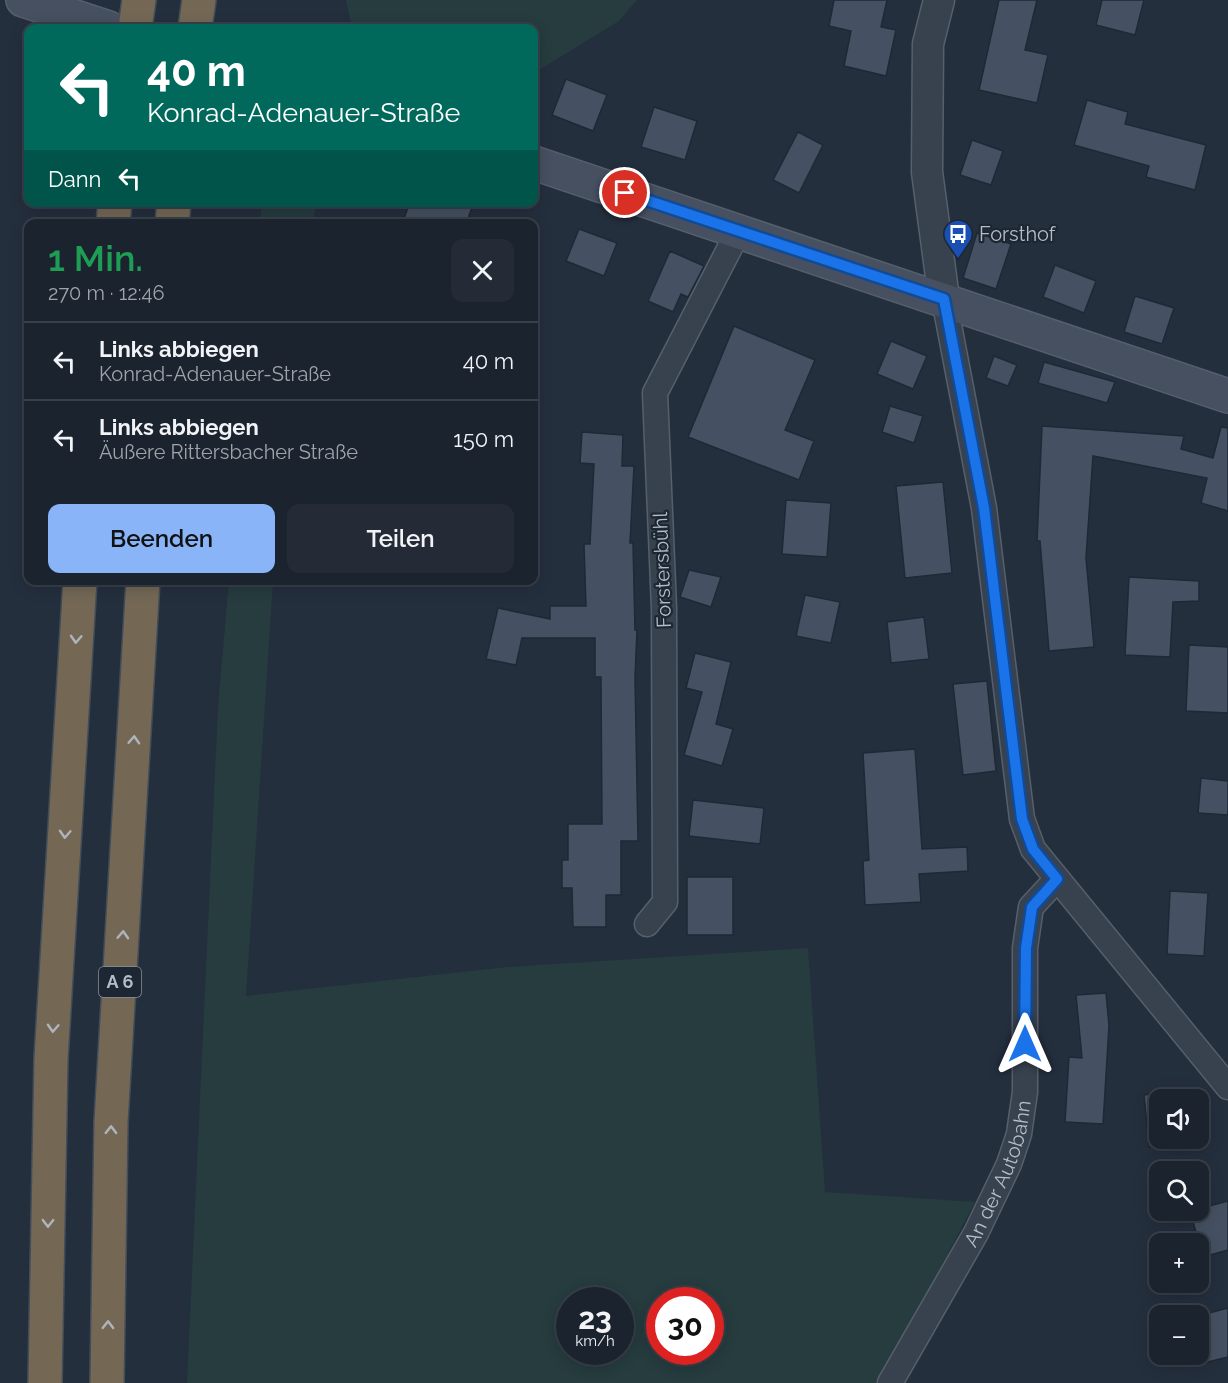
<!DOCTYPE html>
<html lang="de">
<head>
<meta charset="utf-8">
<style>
  :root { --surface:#1b232e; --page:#242b36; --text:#f1f3f6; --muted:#a0a4aa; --line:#39404a; --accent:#8ab4f8 }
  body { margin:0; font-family:Raleway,sans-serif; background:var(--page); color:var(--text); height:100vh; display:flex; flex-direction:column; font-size:22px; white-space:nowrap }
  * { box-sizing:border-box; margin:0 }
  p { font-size:20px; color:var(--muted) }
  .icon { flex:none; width:33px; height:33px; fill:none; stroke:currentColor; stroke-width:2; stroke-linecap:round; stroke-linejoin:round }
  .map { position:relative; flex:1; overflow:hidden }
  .details { position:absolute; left:24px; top:219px; width:514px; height:366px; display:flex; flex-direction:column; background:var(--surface); border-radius:12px; box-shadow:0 3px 15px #0003,0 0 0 2px var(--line) }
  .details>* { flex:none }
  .hud { position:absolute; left:24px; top:24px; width:514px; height:183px; border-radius:12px; box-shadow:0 3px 15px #0003,0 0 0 2px var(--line); background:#00695c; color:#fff; overflow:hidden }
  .tools { position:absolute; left:1149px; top:1089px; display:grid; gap:12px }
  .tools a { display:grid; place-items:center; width:60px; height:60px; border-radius:12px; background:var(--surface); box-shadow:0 3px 15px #0003,0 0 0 2px var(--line); font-size:30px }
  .speed { position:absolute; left:556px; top:1287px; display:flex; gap:12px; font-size:30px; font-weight:700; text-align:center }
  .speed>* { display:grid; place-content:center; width:78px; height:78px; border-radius:50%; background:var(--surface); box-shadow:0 3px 15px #0003,0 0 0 2px var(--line); line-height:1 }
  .speed small { font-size:15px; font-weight:400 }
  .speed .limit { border:9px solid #d22; background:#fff; color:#111 }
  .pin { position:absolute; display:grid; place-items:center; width:51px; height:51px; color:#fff; margin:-26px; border:3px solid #fff; border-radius:50%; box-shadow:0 2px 6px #0007 }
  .me { position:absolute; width:66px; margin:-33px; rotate:0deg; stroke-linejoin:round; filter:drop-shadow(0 0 4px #0008) }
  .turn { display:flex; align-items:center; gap:21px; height:126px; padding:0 24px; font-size:27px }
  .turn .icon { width:78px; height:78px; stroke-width:2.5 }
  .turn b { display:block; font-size:42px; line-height:51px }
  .then { display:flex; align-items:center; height:57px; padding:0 24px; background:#0003; gap:12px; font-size:22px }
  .round { display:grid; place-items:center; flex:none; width:63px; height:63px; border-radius:12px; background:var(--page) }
  .overview { display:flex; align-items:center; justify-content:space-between; height:102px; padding:0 24px }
  h1 { font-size:36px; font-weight:600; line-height:45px; color:#1e9e55 }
  .button { display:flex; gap:12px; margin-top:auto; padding:12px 24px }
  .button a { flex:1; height:69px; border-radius:12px; background:var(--accent); color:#111; font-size:24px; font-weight:600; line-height:69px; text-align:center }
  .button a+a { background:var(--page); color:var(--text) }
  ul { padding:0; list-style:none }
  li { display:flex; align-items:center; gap:18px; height:78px; padding:0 24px; border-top:2px solid var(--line) }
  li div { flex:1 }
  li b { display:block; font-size:22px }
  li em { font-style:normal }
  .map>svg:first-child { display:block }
  .green { fill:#263c3f; fill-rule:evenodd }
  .building { fill:#455162; stroke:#1f2835; stroke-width:1.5 }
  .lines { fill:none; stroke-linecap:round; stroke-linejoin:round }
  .minor-casing { stroke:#565f6c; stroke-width:27 }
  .tertiary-casing { stroke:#565f6c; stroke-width:33 }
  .secondary-casing { stroke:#565f6c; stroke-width:36 }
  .motorway-casing { stroke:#434c59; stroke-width:36 }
  .minor { stroke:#38414e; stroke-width:24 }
  .tertiary { stroke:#38414e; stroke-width:30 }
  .secondary { stroke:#465061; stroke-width:33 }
  .motorway { stroke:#746855; stroke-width:33 }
  .oneway { stroke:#aeb4bd }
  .route-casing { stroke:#114b97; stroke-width:15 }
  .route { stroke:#1a73e8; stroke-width:10 }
  .labels { text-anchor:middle; stroke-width:4.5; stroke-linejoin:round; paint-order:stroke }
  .shield { fill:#1d2633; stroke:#878f9c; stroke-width:1.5 }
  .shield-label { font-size:18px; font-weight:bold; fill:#b4bcc9 }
  .poi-label { font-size:20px; fill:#b4bcc9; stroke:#1d2633; text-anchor:start }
  .street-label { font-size:20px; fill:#b4bcc9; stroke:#1d2633 }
</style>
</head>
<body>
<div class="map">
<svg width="1228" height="1383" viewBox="0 0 1228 1383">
  <rect width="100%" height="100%" fill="#242f3e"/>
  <g class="green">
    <polygon points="346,0 637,0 619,21 534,73 534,28 352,28"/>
    <polygon points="262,203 316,203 313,223 260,223"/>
    <path d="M229,581H273L246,996L507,967L808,948L825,1192L975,1202L880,1383H187L218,707ZM570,1300H621V1352H570ZM660,1300H711V1352H660Z"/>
  </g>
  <g class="building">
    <polygon points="834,0 887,0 881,27 896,30 886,76 844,66 851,31 829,26"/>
    <polygon points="999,0 1037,0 1025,50 1048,55 1037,103 979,90"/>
    <polygon points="1102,0 1144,0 1135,35 1096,25"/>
    <polygon points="566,79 607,95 593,131 552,115"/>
    <polygon points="1087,100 1128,112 1125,124 1206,145 1195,190 1146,177 1149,166 1074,145"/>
    <polygon points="654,107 697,121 685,160 641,147"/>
    <polygon points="798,132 823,145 799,193 773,180"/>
    <polygon points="972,140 1003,151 991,185 960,175"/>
    <polygon points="410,202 474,202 466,224 402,224"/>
    <polygon points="579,229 617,243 604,276 566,261"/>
    <polygon points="977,233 1011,244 996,289 963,278"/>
    <polygon points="670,251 704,266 688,297 681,294 673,312 648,301"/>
    <polygon points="1055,265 1096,281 1084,313 1043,297"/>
    <polygon points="1135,296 1174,308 1162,344 1124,332"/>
    <polygon points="734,326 815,360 785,430 814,441 799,480 688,437"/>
    <polygon points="891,341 927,356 913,389 877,374"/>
    <polygon points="994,356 1017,365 1008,386 986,378"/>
    <polygon points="1044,362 1115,382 1107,403 1038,383"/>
    <polygon points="890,406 923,416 914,443 882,432"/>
    <polygon points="1042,426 1184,436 1181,449 1213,458 1221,427 1228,428 1228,511 1201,503 1207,478 1093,456 1086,558 1094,647 1049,651 1040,541 1037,541"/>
    <polygon points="582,432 623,435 622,466 634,466 630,543 633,543 635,630 637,630 635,678 638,841 621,841 621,895 606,895 606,927 573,927 572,888 562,888 562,860 568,860 568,824 602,824 601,677 595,677 595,638 522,638 516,665 486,659 498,608 550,619 550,606 586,606 584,544 590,544 594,464 580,463"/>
    <polygon points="943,482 952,573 905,578 896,486"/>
    <polygon points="786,500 831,503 827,557 782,554"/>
    <polygon points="689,570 721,577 711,607 680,597"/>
    <polygon points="1129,577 1199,581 1199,601 1173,602 1170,657 1125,655"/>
    <polygon points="805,595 840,602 831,643 796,636"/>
    <polygon points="924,617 929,659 891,663 887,622"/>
    <polygon points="1189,645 1228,647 1228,713 1186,711"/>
    <polygon points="695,653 731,662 716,724 733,729 722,766 684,755 702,692 686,688"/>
    <polygon points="987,681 996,771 963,775 953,684"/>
    <polygon points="915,749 922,849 967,847 968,871 919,874 921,902 865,905 863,861 869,860 863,753"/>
    <polygon points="1201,778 1228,781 1228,815 1198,813"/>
    <polygon points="693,800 764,808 760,844 689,836"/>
    <rect x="687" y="877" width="46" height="58"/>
    <polygon points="1170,891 1208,893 1204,956 1167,954"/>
    <polygon points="1106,993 1109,1026 1103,1124 1065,1122 1069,1057 1082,1058 1076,995"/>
    <polygon points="1184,1090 1185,1100 1160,1100 1160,1138 1189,1138 1190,1143 1149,1147 1144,1095"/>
    <polygon points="1228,1201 1228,1250 1203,1257 1190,1211"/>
    <polygon points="1228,1308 1228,1357 1204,1363 1198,1339 1198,1316"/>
  </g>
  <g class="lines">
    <g class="minor-casing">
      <g id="minor">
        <polyline points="944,299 984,508 1022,819 1033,849 1228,1087"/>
        <polyline points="647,924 665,902 664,608 655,393 739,230"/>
        <path id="s1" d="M890,1383L976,1233L1009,1164L1019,1134L1025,1092V948L1031,907L1057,879"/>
      </g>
    </g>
    <g class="tertiary-casing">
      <polyline id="tertiary" points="939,0 928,44 927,172 944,299"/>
    </g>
    <g class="secondary-casing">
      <g id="secondary">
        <polyline points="23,0 109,28"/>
        <polyline points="534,163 1228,396"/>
      </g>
    </g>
    <g class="motorway-casing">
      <g id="motorway">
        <polyline points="135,28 139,0"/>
        <polyline points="195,28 199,0"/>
        <polyline points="113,224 115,202"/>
        <polyline points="172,224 174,202"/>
        <polyline points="45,1383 51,1059 80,580"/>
        <polyline points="107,1383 111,1122 143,580"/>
      </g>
    </g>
    <use href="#minor" class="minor"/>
    <use href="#tertiary" class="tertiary"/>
    <use href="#secondary" class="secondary"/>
    <use href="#motorway" class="motorway"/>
  </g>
  <defs><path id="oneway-chevron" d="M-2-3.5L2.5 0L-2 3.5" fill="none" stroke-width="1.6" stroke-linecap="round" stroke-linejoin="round" transform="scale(1.5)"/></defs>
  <g class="oneway">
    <use href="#oneway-chevron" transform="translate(76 639) rotate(93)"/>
    <use href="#oneway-chevron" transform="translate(134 740) rotate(-87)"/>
    <use href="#oneway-chevron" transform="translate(65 834) rotate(93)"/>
    <use href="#oneway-chevron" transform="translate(123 935) rotate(-87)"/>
    <use href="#oneway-chevron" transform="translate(53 1028) rotate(93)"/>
    <use href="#oneway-chevron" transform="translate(111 1130) rotate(-89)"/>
    <use href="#oneway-chevron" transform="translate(48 1223) rotate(91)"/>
    <use href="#oneway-chevron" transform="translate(108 1325) rotate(-89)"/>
  </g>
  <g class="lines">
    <g class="route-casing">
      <polyline id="route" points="625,193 944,299 984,508 1022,819 1033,849 1057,879 1032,907 1026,948 1025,1044"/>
    </g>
    <use href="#route" class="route"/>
  </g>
  <defs>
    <g id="bus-pin" transform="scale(1.5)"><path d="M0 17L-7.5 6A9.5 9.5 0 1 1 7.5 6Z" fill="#1a4fb4" stroke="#1d2633"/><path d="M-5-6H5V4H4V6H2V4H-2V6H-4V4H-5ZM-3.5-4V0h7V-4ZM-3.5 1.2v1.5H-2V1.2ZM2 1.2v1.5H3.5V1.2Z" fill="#fff"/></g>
  </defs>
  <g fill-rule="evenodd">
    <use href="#bus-pin" x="958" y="234"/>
  </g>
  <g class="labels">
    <rect class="shield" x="99" y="967" width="42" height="30" rx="4.5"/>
    <g class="shield-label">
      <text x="120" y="988">A 6</text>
    </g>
    <g class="poi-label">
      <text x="979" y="241">Forsthof</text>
    </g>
    <g class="street-label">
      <text transform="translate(662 570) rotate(-92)" y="7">Forstersbühl</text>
      <text dy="7" stroke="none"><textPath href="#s1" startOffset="237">An der Autobahn</textPath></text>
    </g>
  </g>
</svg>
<div class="tools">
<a><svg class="icon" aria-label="sound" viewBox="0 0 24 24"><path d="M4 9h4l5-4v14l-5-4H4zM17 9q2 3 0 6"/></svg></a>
<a><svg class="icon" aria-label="search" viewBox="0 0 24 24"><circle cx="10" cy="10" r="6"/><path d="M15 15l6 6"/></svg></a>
<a>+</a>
<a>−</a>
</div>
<div class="speed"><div>23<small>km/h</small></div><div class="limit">30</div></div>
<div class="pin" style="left:625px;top:193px;background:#d93025"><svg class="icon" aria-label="arrive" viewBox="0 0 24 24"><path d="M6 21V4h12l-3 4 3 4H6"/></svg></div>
<svg class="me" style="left:1025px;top:1044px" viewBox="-20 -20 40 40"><path d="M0-17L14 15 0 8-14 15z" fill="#1a73e8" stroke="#fff" stroke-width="4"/></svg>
<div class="hud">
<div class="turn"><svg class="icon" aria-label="left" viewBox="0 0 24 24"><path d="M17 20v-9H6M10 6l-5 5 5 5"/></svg><div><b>40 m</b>Konrad-Adenauer-Straße</div></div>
<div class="then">Dann<svg class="icon" aria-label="left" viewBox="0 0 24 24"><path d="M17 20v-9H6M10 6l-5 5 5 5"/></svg></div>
</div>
<section class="details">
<div class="overview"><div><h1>1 Min.</h1><p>270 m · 12:46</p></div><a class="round"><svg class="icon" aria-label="close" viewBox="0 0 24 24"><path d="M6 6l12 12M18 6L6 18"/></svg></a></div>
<ul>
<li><svg class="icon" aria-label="left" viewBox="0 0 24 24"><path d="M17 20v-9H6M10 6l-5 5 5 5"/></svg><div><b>Links abbiegen</b><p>Konrad-Adenauer-Straße</p></div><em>40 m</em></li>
<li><svg class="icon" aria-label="left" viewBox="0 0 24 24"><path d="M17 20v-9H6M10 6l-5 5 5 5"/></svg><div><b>Links abbiegen</b><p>Äußere Rittersbacher Straße</p></div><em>150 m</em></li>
</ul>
<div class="button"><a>Beenden</a><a>Teilen</a></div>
</section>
</div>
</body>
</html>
